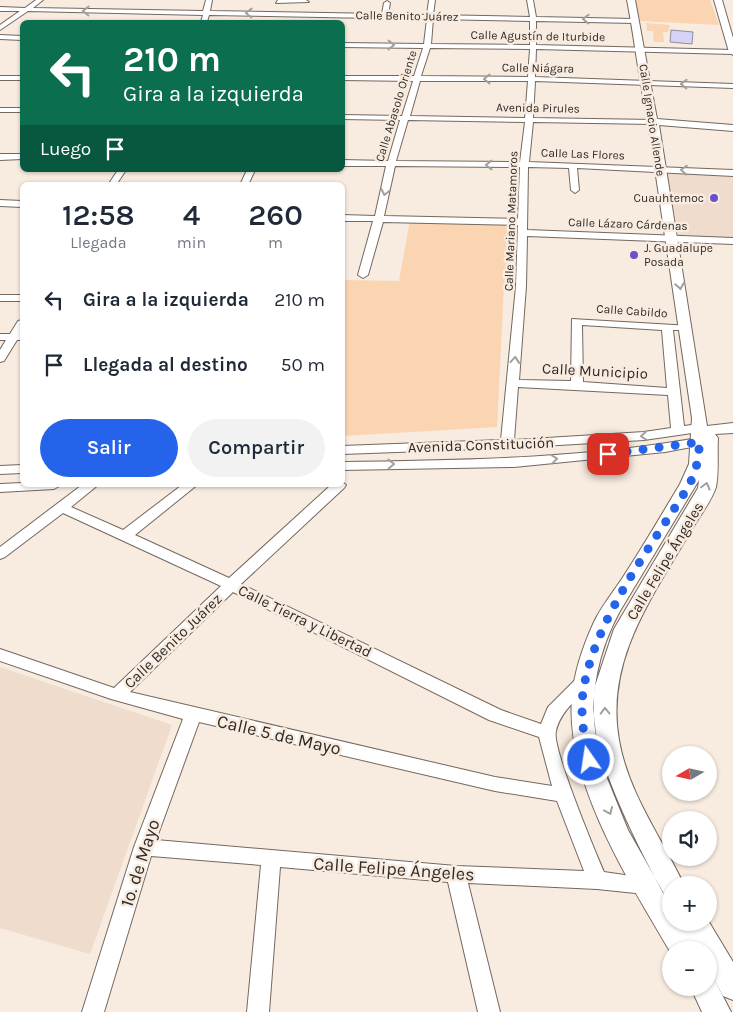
<!DOCTYPE html>
<html lang="es">
<head>
<meta charset="utf-8">
<style>
  :root { --surface:#fff; --page:#f2f2f3; --text:#1f2937; --muted:#747a83; --accent:#2563eb }
  body { margin:0; font-family:Karla,sans-serif; background:var(--page); color:var(--text); height:100vh; display:flex; flex-direction:column; font-size:19px; white-space:nowrap }
  * { box-sizing:border-box; margin:0 }
  p { font-size:16px; color:var(--muted) }
  .icon { flex:none; width:28px; height:28px; fill:none; stroke:currentColor; stroke-width:2; stroke-linecap:round; stroke-linejoin:round }
  .map { position:relative; flex:1; overflow:hidden }
  .side { position:absolute; left:20px; top:182px; width:325px; height:305px; display:flex; flex-direction:column; background:var(--surface); border-radius:8px; box-shadow:0 1px 4px #0004 }
  .side>* { flex:none }
  .banner { position:absolute; left:20px; top:20px; width:325px; height:152px; border-radius:8px; box-shadow:0 1px 4px #0004; background:#0b6e4f; color:#fff; overflow:hidden }
  .needle { width:32px; rotate:261deg }
  .fabs { position:absolute; left:662px; top:746px; display:grid; gap:10px }
  .fabs a { display:grid; place-items:center; width:55px; height:55px; border-radius:50%; background:var(--surface); box-shadow:0 1px 4px #0004; font-size:25px }
  .pin { position:absolute; display:grid; place-items:center; width:42px; height:42px; color:#fff; margin:-21px; border-radius:10px; box-shadow:0 2px 8px #0006 }
  .me { position:absolute; width:55px; margin:-28px; rotate:347deg; stroke-linejoin:round; filter:drop-shadow(0 0 4px #0008) }
  .turn { display:flex; align-items:center; gap:18px; height:105px; padding:0 20px; font-size:22px }
  .turn .icon { width:65px; height:65px; stroke-width:2.5 }
  .turn b { display:block; font-size:35px; line-height:42px }
  .then { display:flex; align-items:center; height:48px; padding:0 20px; background:#0003; gap:10px; font-size:19px }
  .eta { display:flex; justify-content:space-evenly; align-items:center; height:85px; text-align:center }
  .eta b { font-size:30px; font-weight:600; line-height:35px }
  .cta { display:flex; gap:10px; margin-top:auto; padding:10px 20px }
  .cta a { flex:1; height:58px; border-radius:30px; background:var(--accent); color:#fff; font-size:20px; font-weight:600; line-height:58px; text-align:center }
  .cta a+a { background:var(--page); color:var(--text) }
  ul { padding:0; list-style:none }
  li { display:flex; align-items:center; gap:15px; height:65px; padding:0 20px }
  li div { flex:1 }
  li b { display:block; font-size:19px }
  li em { font-style:normal }
  .map>svg:first-child { display:block }
  .built { fill:#efdccd }
  .green { fill:#fbd4b2 }
  .building { fill:#d6d3f7; stroke:#8f8e9c }
  .lines { fill:none; stroke-linecap:round; stroke-linejoin:round }
  .minor-casing { stroke:#74685f; stroke-width:2 }
  .tertiary-casing { stroke:#74685f; stroke-width:2 }
  .minor { fill:#fff; fill-rule:evenodd }
  .tertiary { fill:#fff; fill-rule:evenodd }
  .oneway { stroke:#a2a09e }
  .route { stroke:#2563eb; stroke-width:9; stroke-dasharray:0 16.2 }
  .poi-dot { fill:#6a50c9; stroke:#f8ebdf; stroke-width:2 }
  .labels { text-anchor:middle; stroke-width:5; stroke-linejoin:round; paint-order:stroke }
  .far-street-label { font-size:12px; fill:#302b27; stroke:#f8ebdf }
  .far-poi-label { font-size:12px; fill:#302b27; stroke:#f8ebdf; text-anchor:end }
  .street-label { font-size:15px; fill:#302b27; stroke:#f8ebdf }
  .near-street-label { font-size:18px; fill:#302b27; stroke:#f8ebdf }
</style>
</head>
<body>
<div class="map">
<svg width="733" height="1012" viewBox="0 0 733 1012">
  <rect width="100%" height="100%" fill="#f8ebdf"/>
  <g class="built">
    <polygon points="666,172 733,177 733,239 679,236"/>
    <polygon points="0,667 172,725 90,954 0,928"/>
  </g>
  <g class="green">
    <polygon points="635,0 710,0 719,25 640,21"/>
    <polygon points="646,23 670,25 668,32 663,32 664,42 654,42 653,31 647,31"/>
    <polygon points="410,220 511,224 507,285 504,285 497,427 343,436 342,280 399,281"/>
  </g>
  <polygon class="building" points="671,30 693,32 692,44 670,42"/>
  <g class="lines">
    <g class="minor-casing">
      <g id="minor">
        <path d="M36,0H43L33,8L203,11L206,0H212L210,11L382,14L384,3L387,1L390,3L388,14L427,15L429,0H435L433,15L530,17L527,0H533L536,17L635,19L638,21L635,23L536,21V45L733,50V54L536,49L535,77L733,84V88L535,81L533,118L653,120L657,122L653,124L533,122L529,162L733,170V176L577,168L579,190L575,193L571,190L569,168L528,167L527,230L733,238V244L527,236L526,286L519,380L571,381L572,319L691,326V330H673L684,426L699,424L713,427L715,430L709,434L699,432L644,440L507,448L342,454V446L501,440L516,286L518,225L383,222L368,275L363,278L358,275L373,221H342V215L375,216L386,166H342V160L388,161L400,120L342,119V115L402,116L413,81L342,80V76H414L423,48L342,47V43L424,44L427,19L209,15L207,22H201L203,15L28,11L0,30V25L20,11H0V7L25,8ZM433,19L530,21V45L431,44ZM430,48L530,49L528,77L421,76ZM420,81H528L525,118L410,116ZM408,120L525,122L520,162L396,161ZM395,166L520,167L518,219L384,216ZM582,325L662,330L667,388L583,382ZM518,387L668,395L671,428L644,432L514,440Z"/>
        <polygon points="278,0 306,0 309,2 276,3"/>
        <polygon points="0,35 22,36 22,40 0,39"/>
        <rect x="0" y="76" width="22" height="4"/>
        <rect x="0" y="108" width="22" height="4"/>
        <polygon points="0,154 22,154 22,159 0,160"/>
        <polygon points="118,170 126,170 116,185 108,185"/>
        <polygon points="247,170 255,170 248,185 240,185"/>
        <polygon points="0,200 22,201 22,207 0,206"/>
        <rect x="0" y="295" width="22" height="6"/>
        <polygon points="22,320 22,340 17,340 4,361 0,362 0,350 6,340 0,340 0,334 10,334 18,321"/>
        <path d="M708,436L713,437L714,440L713,443L665,452L514,467L342,470V462C465,460 587,459 708,436Z"/>
        <polygon points="22,465 22,473 0,474 0,466"/>
        <path d="M342,482L346,485L344,488L241,584L501,710L541,724L548,707L578,677L584,675L590,677L592,681L590,685C577,699 560,712 556,731C551,746 595,851 604,872L652,879L655,885L652,891L645,894L597,889L468,883L500,1012H478L448,882L280,867L269,1012H247L261,865L151,856L104,1012H82L134,847L183,719L111,699L0,661V649L114,688L221,586L63,513L5,557L0,559V547L82,485H98L71,507L123,530L182,485H197L135,535L229,578L331,485H342ZM233,592L489,720L539,737L552,786L495,777L130,692ZM199,722L495,791L557,801L584,871L456,866L156,840Z"/>
        <polygon points="22,483 22,485 61,485 54,489 0,492 0,484"/>
      </g>
    </g>
    <g class="tertiary-casing">
      <g id="tertiary">
        <path d="M627,0H635L657,119L733,125V131L659,125L707,426L733,423V433L715,434L718,438C717,453 719,472 716,487C712,501 696,521 689,534C651,599 605,661 619,740C628,793 662,838 684,885H671V896L663,893C637,844 613,796 597,743L604,771L628,830L671,906V922H681L685,928L682,922H709L733,962V1000L723,996L709,970V950H671V953C630,883 565,782 572,698C574,672 583,646 594,622C602,605 615,590 625,574C644,545 662,514 680,484L689,464L692,418L648,122C639,81 635,41 627,0ZM699,480L698,488L614,629L595,686L593,708L597,742C588,697 598,651 620,611Z"/>
        <polygon points="714,0 722,0 733,38 733,55 729,52"/>
        <polygon points="709,977 714,979 731,1012 702,1012 691,988 709,988"/>
      </g>
    </g>
    <use href="#minor" class="minor"/>
    <use href="#tertiary" class="tertiary"/>
  </g>
  <defs><path id="oneway-chevron" d="M-2-3.5L2.5 0L-2 3.5" fill="none" stroke-width="1.6" stroke-linecap="round" stroke-linejoin="round" transform="scale(1.25)"/></defs>
  <g class="oneway">
    <use href="#oneway-chevron" transform="translate(86 11) rotate(-179)"/>
    <use href="#oneway-chevron" transform="translate(249 13) rotate(-179)"/>
    <use href="#oneway-chevron" transform="translate(586 19) rotate(-178)"/>
    <use href="#oneway-chevron" transform="translate(391 45) rotate(1)"/>
    <use href="#oneway-chevron" transform="translate(487 79) rotate(-180)"/>
    <use href="#oneway-chevron" transform="translate(684 84) rotate(-178)"/>
    <use href="#oneway-chevron" transform="translate(489 165) rotate(-180)"/>
    <use href="#oneway-chevron" transform="translate(684 170) rotate(-176)"/>
    <use href="#oneway-chevron" transform="translate(385 192) rotate(102)"/>
    <use href="#oneway-chevron" transform="translate(680 286) rotate(81)"/>
    <use href="#oneway-chevron" transform="translate(515 360) rotate(-85)"/>
    <use href="#oneway-chevron" transform="translate(644 436) rotate(175)"/>
    <use href="#oneway-chevron" transform="translate(554 459) rotate(-6)"/>
    <use href="#oneway-chevron" transform="translate(391 464) rotate(-1)"/>
    <use href="#oneway-chevron" transform="translate(706 486) rotate(-75)"/>
    <use href="#oneway-chevron" transform="translate(605 711) rotate(-91)"/>
    <use href="#oneway-chevron" transform="translate(609 811) rotate(67)"/>
  </g>
  <g class="lines">
    <path class="route" d="M589,760C583,735 579,706 585,681C600,612 653,544 690,484L697,464L700,442L608,454"/>
  </g>
  <g class="poi-dot">
    <circle cx="714" cy="198" r="5"/>
    <circle cx="634" cy="255" r="5"/>
  </g>
  <g class="labels">
    <g class="far-street-label">
      <text transform="translate(407 16) rotate(1)" y="4">Calle Benito Juárez</text>
      <text transform="translate(538 36) rotate(1)" y="4">Calle Agustín de Iturbide</text>
      <text transform="translate(538 68) rotate(1)" y="4">Calle Niágara</text>
      <text transform="translate(396 106) rotate(-73)" y="4">Calle Abasolo Oriente</text>
      <text transform="translate(538 108) rotate(1)" y="4">Avenida Pirules</text>
      <text transform="translate(652 120) rotate(81)" y="4">Calle Ignacio Allende</text>
      <text transform="translate(583 154) rotate(2)" y="4">Calle Las Flores</text>
      <text transform="translate(511 221) rotate(-88)" y="4">Calle Mariano Matamoros</text>
      <text transform="translate(628 224) rotate(2)" y="4">Calle Lázaro Cárdenas</text>
      <text transform="translate(632 311) rotate(4)" y="4">Calle Cabildo</text>
    </g>
    <g class="far-poi-label">
      <text x="704" y="202">Cuauhtemoc</text>
      <text x="644" y="252" text-anchor="start">J. Guadalupe<tspan x="644" dy="14">Posada</tspan></text>
    </g>
    <g class="street-label">
      <text transform="translate(595 371) rotate(3)" y="5">Calle Municipio</text>
      <text transform="translate(481 445) rotate(-2)" y="5">Avenida Constitución</text>
      <text transform="translate(665 561) rotate(-59)" y="5">Calle Felipe Ángeles</text>
      <text transform="translate(305 621) rotate(26)" y="5">Calle Tierra y Libertad</text>
      <text transform="translate(173 641) rotate(-44)" y="5">Calle Benito Juárez</text>
    </g>
    <g class="near-street-label">
      <text transform="translate(279 735) rotate(13)" y="6">Calle 5 de Mayo</text>
      <text transform="translate(140 863) rotate(-72)" y="6">1o. de Mayo</text>
      <text transform="translate(394 869) rotate(4)" y="6">Calle Felipe Ángeles</text>
    </g>
  </g>
</svg>
<div class="fabs">
<a><svg class="needle" viewBox="-14 -14 28 28"><path d="M0-13l5 13h-10z" fill="#e53935"/><path d="M0 13l5-13h-10z" fill="#747a83"/></svg></a>
<a><svg class="icon" aria-label="sound" viewBox="0 0 24 24"><path d="M4 9h4l5-4v14l-5-4H4zM17 9q2 3 0 6"/></svg></a>
<a>+</a>
<a>−</a>
</div>
<div class="pin" style="left:608px;top:454px;background:#d93025"><svg class="icon" aria-label="arrive" viewBox="0 0 24 24"><path d="M6 21V4h12l-3 4 3 4H6"/></svg></div>
<svg class="me" style="left:589px;top:760px" viewBox="-20 -20 40 40"><circle r="17" fill="#2563eb" stroke="#fff" stroke-width="3"/><path d="M0-11L8 9 0 5-8 9z" fill="#fff"/></svg>
<div class="banner">
<div class="turn"><svg class="icon" aria-label="left" viewBox="0 0 24 24"><path d="M17 20v-9H6M10 6l-5 5 5 5"/></svg><div><b>210 m</b>Gira a la izquierda</div></div>
<div class="then">Luego<svg class="icon" aria-label="arrive" viewBox="0 0 24 24"><path d="M6 21V4h12l-3 4 3 4H6"/></svg></div>
</div>
<section class="side">
<div class="eta">
<div><b>12:58</b><p>Llegada</p></div>
<div><b>4</b><p>min</p></div>
<div><b>260</b><p>m</p></div>
</div>
<ul>
<li><svg class="icon" aria-label="left" viewBox="0 0 24 24"><path d="M17 20v-9H6M10 6l-5 5 5 5"/></svg><div><b>Gira a la izquierda</b></div><em>210 m</em></li>
<li><svg class="icon" aria-label="arrive" viewBox="0 0 24 24"><path d="M6 21V4h12l-3 4 3 4H6"/></svg><div><b>Llegada al destino</b></div><em>50 m</em></li>
</ul>
<div class="cta"><a>Salir</a><a>Compartir</a></div>
</section>
</div>
</body>
</html>
